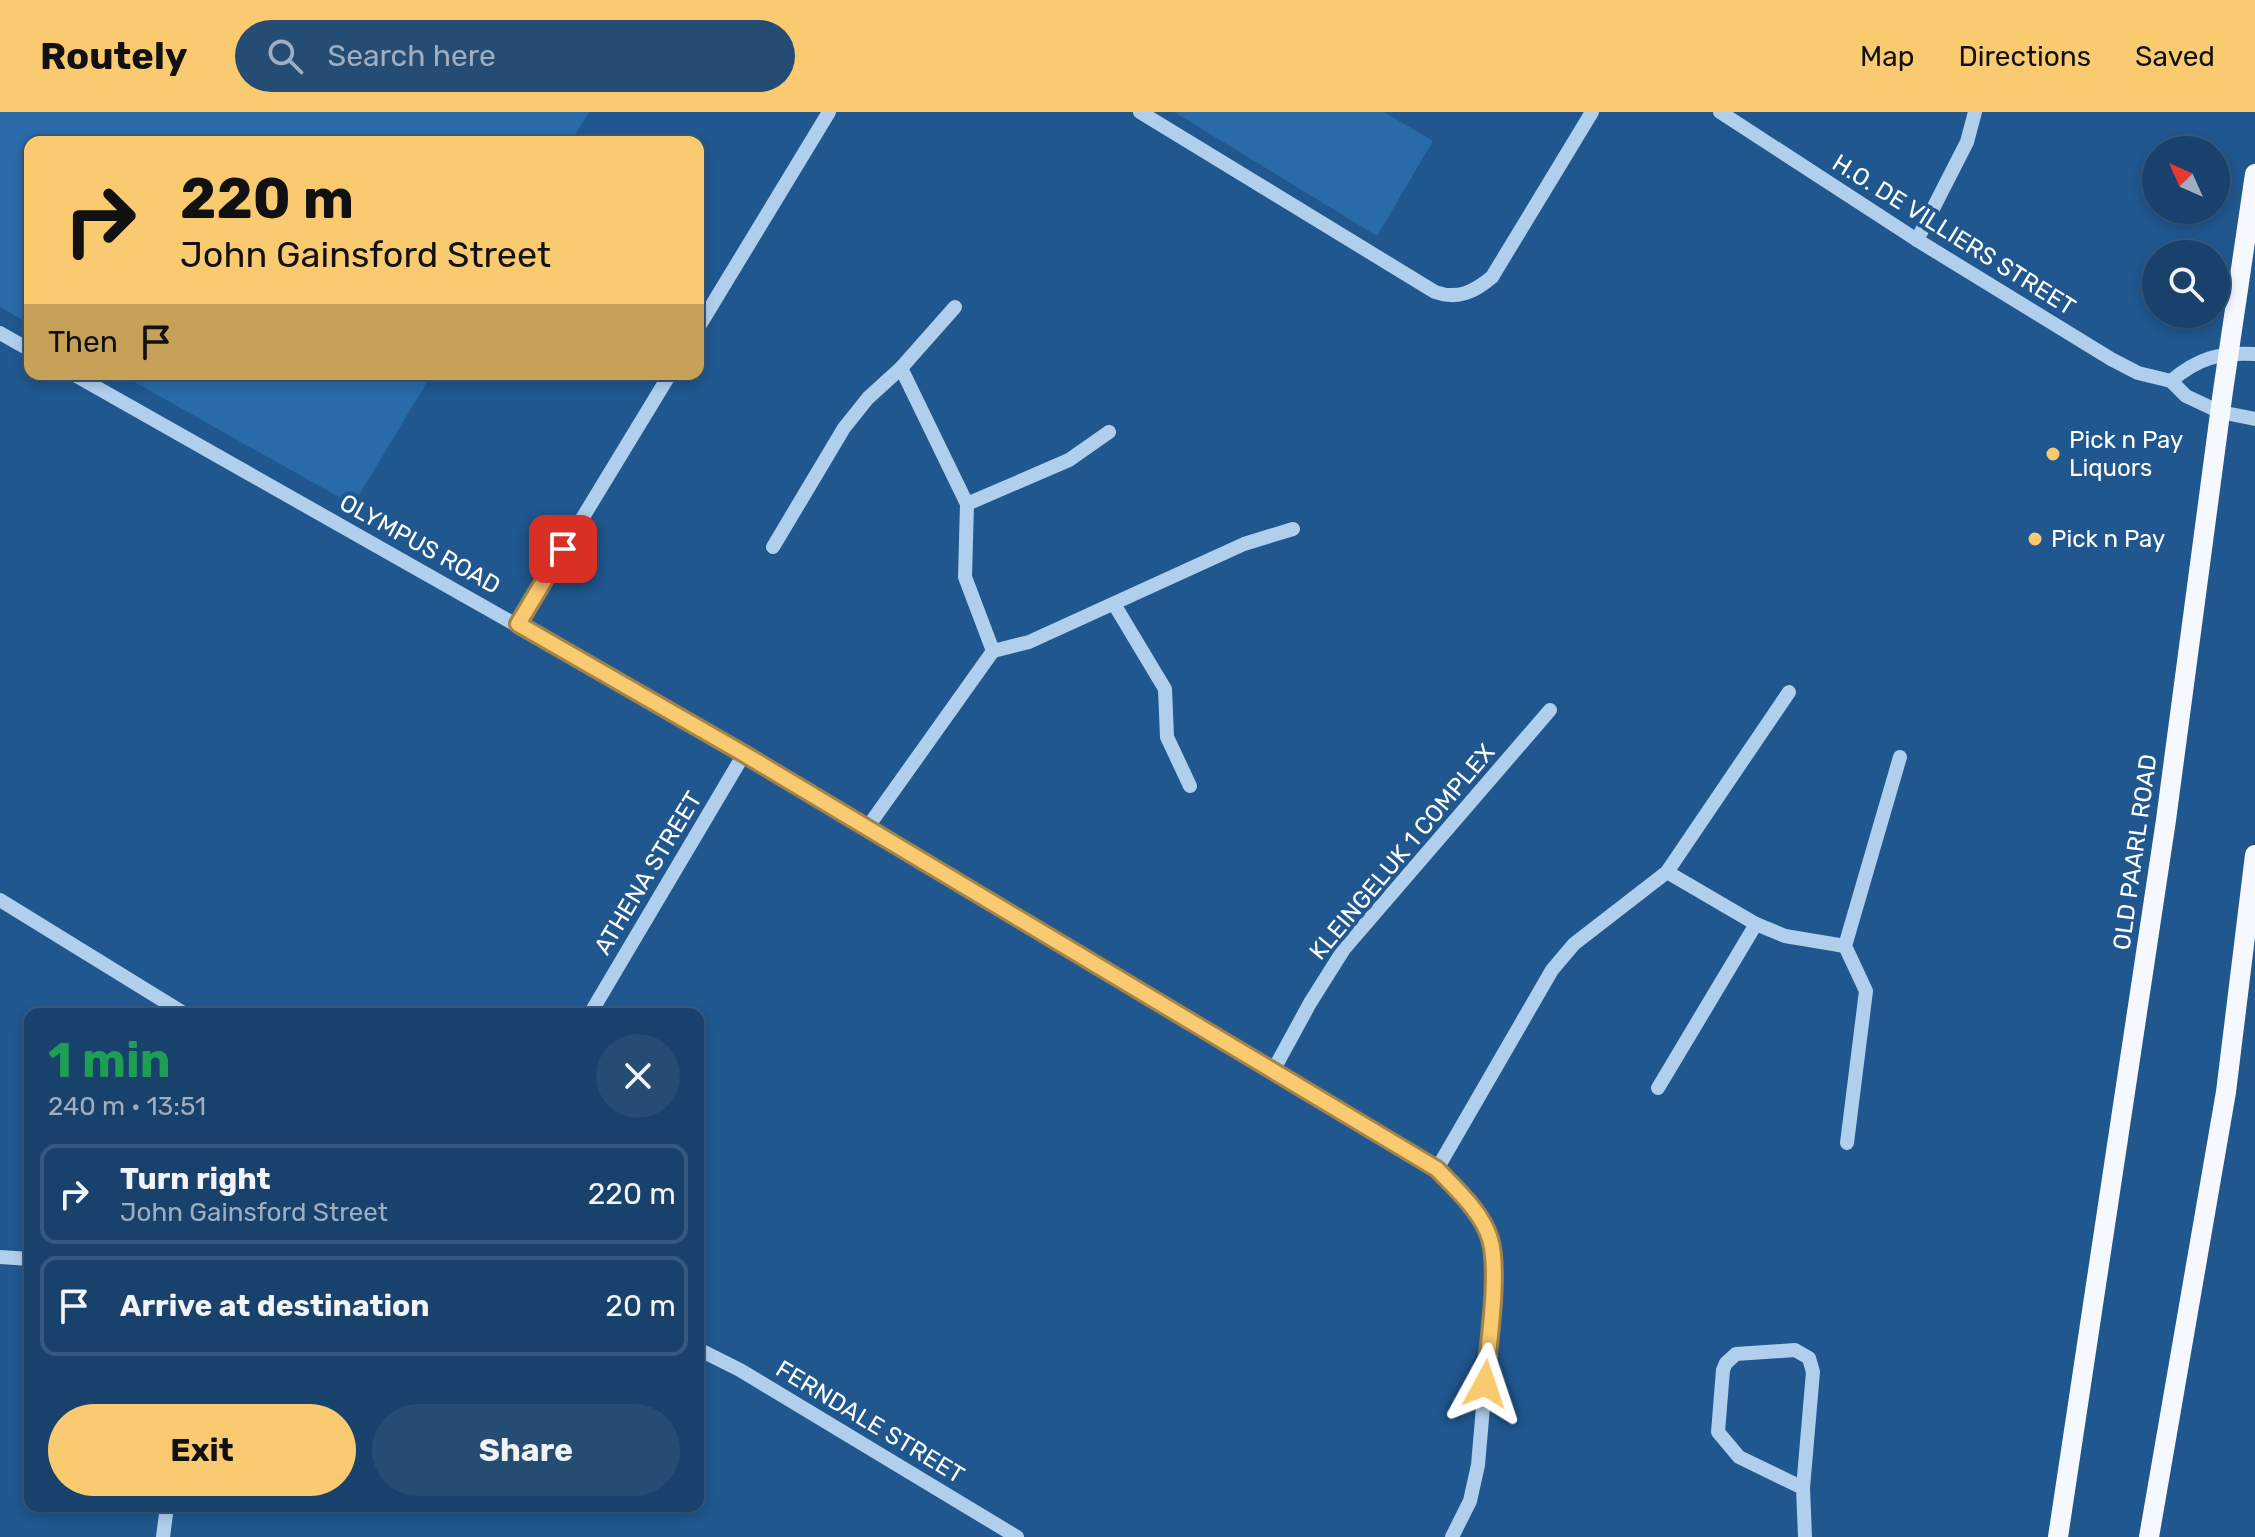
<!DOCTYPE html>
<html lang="en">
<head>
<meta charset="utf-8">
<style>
  :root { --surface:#18416b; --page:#254c73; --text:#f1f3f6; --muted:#9fafc1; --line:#365a7e; --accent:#faca70 }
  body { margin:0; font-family:Rubik,sans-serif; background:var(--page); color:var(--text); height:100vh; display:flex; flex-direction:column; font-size:30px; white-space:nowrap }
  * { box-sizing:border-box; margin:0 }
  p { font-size:26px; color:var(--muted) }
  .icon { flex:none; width:44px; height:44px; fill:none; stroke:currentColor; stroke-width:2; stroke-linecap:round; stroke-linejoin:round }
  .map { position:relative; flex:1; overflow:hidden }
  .panel { position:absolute; left:24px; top:896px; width:680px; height:504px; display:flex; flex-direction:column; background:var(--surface); border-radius:16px; box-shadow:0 4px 12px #0003,0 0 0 2px var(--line) }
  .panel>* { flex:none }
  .hud { position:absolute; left:24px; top:24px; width:680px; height:244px; border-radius:16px; box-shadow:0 4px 12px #0003,0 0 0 2px var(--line); background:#faca70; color:#111; overflow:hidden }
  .needle { width:52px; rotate:315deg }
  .buttons { position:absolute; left:2142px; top:24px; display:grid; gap:16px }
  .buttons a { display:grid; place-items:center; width:88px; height:88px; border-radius:50%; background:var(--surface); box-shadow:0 4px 12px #0003,0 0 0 2px var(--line); font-size:40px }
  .pin { position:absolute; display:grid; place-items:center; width:68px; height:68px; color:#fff; margin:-34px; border-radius:16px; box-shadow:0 4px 12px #0006 }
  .me { position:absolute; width:88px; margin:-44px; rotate:5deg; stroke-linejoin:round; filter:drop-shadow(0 0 6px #0008) }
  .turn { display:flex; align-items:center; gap:28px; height:168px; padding:0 24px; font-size:36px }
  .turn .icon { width:104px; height:104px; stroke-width:2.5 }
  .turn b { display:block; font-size:56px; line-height:68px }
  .then { display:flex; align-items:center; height:76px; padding:0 24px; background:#0003; gap:16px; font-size:30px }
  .round { display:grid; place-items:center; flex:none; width:84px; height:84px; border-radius:42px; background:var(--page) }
  .overview { display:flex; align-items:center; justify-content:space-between; height:136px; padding:0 24px }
  h1 { font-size:48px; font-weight:700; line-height:60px; color:#1e9e55 }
  .cta { display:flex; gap:16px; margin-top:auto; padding:16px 24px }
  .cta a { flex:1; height:92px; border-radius:48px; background:var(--accent); color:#111; font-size:32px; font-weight:700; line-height:92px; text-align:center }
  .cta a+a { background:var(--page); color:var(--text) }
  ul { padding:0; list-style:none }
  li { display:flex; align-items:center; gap:24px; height:100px; margin:0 16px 12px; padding:0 8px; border:4px solid var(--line); border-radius:16px }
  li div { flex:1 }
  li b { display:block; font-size:30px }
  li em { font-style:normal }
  header { display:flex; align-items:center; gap:48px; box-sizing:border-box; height:112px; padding:0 40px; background:var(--accent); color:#111 }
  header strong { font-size:38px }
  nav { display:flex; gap:44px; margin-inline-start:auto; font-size:28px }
  .search { width:560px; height:72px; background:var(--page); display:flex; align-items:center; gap:20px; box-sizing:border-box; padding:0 28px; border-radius:44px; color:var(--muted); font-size:30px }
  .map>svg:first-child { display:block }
  .green { fill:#296aa8 }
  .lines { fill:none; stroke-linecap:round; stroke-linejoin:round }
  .minor { stroke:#afcfed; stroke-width:14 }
  .major { stroke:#f5f9ff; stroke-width:20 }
  .route-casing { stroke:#a28349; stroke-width:20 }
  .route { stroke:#faca70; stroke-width:14 }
  .poi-dot { fill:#faca70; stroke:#20578f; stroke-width:3 }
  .labels { text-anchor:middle; stroke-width:8; stroke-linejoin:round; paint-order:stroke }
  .street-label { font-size:24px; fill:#fff; stroke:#20578f }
  .poi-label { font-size:24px; fill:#fff; stroke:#20578f; text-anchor:start }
</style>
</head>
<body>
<header>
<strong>Routely</strong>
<div class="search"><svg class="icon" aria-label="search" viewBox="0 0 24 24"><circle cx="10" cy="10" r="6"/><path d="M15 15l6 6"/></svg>Search here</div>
<nav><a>Map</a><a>Directions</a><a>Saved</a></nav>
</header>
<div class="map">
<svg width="2255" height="1425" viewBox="0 0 2255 1425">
  <rect width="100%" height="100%" fill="#20578f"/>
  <g class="green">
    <polygon points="0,0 589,0 571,30 30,30 30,212 0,195"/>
    <polygon points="1174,0 1384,0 1433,29 1377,124"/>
    <polygon points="120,262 432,262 353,393"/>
  </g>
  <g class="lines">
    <g class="minor">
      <path d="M1140,0L1435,180C1458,188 1474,180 1492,165L1592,0"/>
      <polyline points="1720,0 1917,128 2111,247 2138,261 2171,269 2186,284 2220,300 2255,307"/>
      <polyline points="1917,128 1967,30 1975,0"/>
      <polyline points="698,216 829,0"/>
      <polyline points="0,221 30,238"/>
      <polyline points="901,256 955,195"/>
      <polyline points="73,262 744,642 1437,1057 1474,1098 1490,1127 1493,1154 1492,1191 1478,1353 1470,1389 1452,1425"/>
      <path d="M2171,269C2198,246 2220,240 2255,242"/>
      <polyline points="967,392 1069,348 1109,320"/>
      <polyline points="773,435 844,316 868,286 901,256 967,392 965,465 993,539 867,716"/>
      <polyline points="1114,492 1165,577 1167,625 1190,674"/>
      <polyline points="518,512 670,262"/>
      <polyline points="993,539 1029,530 1244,432 1293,417"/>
      <polyline points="1667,760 1756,812 1785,824 1845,834"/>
      <polyline points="0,788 185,902"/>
      <polyline points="590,902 744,642"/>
      <polyline points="1273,959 1310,891 1344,837 1550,598"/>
      <polyline points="1658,976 1756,812"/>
      <polyline points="1847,1031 1866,879 1845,834 1900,645"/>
      <polyline points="1437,1057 1552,858 1574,832 1667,760 1789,580"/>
      <polyline points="0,1145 30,1147"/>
      <polyline points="698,1237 740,1258 1017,1425"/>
      <polyline points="1803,1376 1739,1345 1718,1320 1723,1258 1726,1251 1736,1242 1795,1238 1809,1246 1813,1260 1803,1376 1805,1425"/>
      <polyline points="163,1425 167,1394"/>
    </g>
    <g class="major">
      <polyline points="2058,1425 2166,708 2223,279 2255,62"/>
      <polyline points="2149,1425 2226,980 2255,743"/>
    </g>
  </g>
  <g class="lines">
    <g class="route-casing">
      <path id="route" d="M563,437L518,512L744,642L1437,1057C1456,1077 1482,1100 1490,1127C1500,1160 1488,1235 1485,1272"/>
    </g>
    <use href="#route" class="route"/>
  </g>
  <g class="poi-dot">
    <circle cx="2053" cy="342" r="8"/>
    <circle cx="2035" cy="427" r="8"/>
  </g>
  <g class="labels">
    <g class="street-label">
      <text transform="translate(1954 123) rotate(32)" y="8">H.O. DE VILLIERS STREET</text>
      <text transform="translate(420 432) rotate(29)" y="8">OLYMPUS ROAD</text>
      <text transform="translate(1402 740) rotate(-50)" y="8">KLEINGELUK 1 COMPLEX</text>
      <text transform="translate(2135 740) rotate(-82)" y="8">OLD PAARL ROAD</text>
      <text transform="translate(648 761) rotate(-59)" y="8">ATHENA STREET</text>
      <text transform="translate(870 1310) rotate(31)" y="8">FERNDALE STREET</text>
    </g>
    <g class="poi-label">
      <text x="2069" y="336">Pick n Pay<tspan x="2069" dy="28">Liquors</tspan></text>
      <text x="2051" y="435">Pick n Pay</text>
    </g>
  </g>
</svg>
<div class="buttons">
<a><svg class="needle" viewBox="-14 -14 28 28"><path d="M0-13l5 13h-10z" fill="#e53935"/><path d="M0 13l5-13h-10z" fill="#9fafc1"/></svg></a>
<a><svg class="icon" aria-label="search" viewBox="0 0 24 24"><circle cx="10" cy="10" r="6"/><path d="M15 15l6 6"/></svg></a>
</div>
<div class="pin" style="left:563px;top:437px;background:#d93025"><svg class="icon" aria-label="arrive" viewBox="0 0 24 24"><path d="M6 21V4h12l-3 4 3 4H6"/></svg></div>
<svg class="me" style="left:1485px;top:1272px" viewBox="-20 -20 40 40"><path d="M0-17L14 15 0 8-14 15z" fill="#faca70" stroke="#fff" stroke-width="4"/></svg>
<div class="hud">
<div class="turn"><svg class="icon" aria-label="right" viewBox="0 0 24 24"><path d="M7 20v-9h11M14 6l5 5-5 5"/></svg><div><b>220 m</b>John Gainsford Street</div></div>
<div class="then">Then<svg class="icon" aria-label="arrive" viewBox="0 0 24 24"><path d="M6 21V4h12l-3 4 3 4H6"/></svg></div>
</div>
<section class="panel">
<div class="overview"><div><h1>1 min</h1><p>240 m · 13:51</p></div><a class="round"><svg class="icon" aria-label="close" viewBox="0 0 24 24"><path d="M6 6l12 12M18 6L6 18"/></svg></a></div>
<ul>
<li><svg class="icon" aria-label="right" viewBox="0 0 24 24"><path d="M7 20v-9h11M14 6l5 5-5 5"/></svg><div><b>Turn right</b><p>John Gainsford Street</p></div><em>220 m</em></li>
<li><svg class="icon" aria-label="arrive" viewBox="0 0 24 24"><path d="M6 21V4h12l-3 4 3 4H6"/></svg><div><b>Arrive at destination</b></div><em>20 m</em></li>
</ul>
<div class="cta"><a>Exit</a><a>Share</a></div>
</section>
</div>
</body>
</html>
